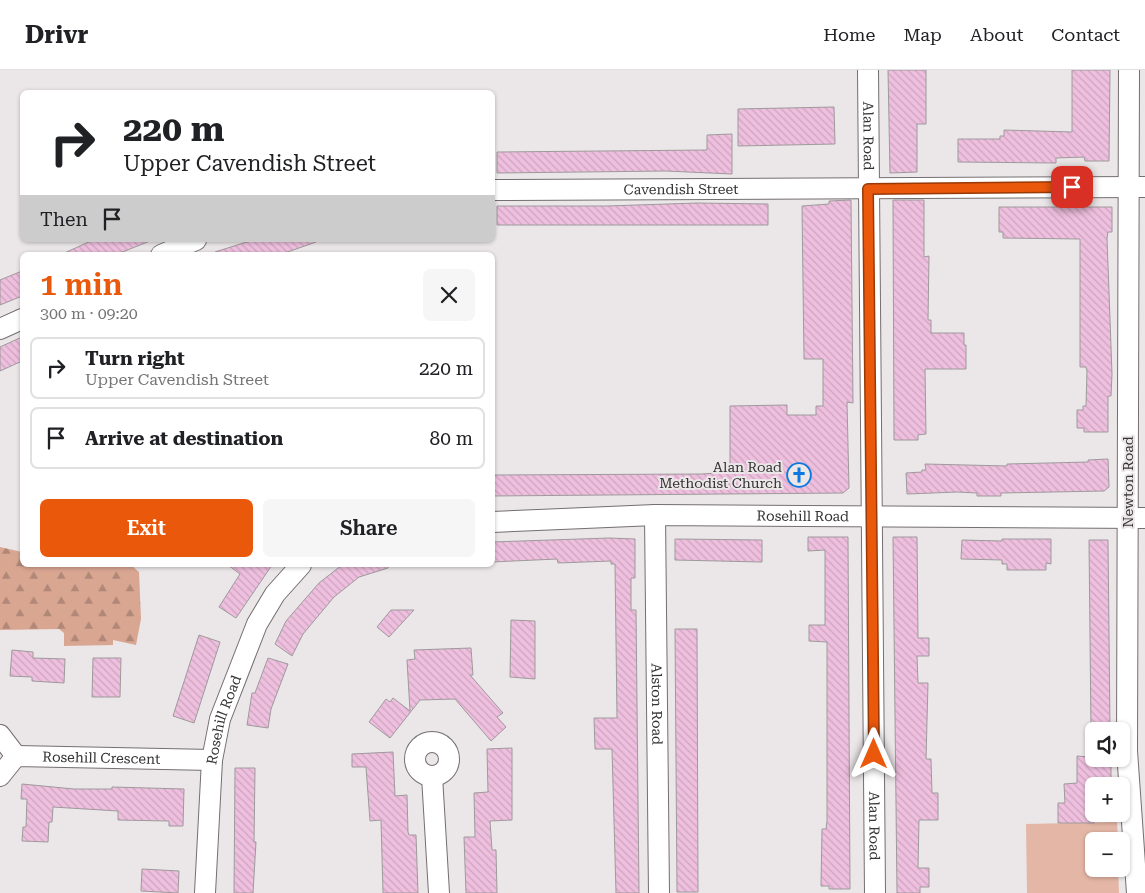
<!DOCTYPE html>
<html lang="en">
<head>
<meta charset="utf-8">
<style>
  :root { --surface:#fff; --page:#f6f6f6; --text:#202124; --muted:#757577; --line:#e0e0e0; --accent:#ea580c }
  body { margin:0; font-family:"Roboto Serif",serif; background:var(--page); color:var(--text); height:100vh; display:flex; flex-direction:column; font-size:19px; white-space:nowrap }
  * { box-sizing:border-box; margin:0 }
  p { font-size:16px; color:var(--muted) }
  .icon { flex:none; width:28px; height:28px; fill:none; stroke:currentColor; stroke-width:2; stroke-linecap:round; stroke-linejoin:round }
  .map { position:relative; flex:1; overflow:hidden }
  .drawer { position:absolute; left:20px; top:182px; width:475px; height:315px; display:flex; flex-direction:column; background:var(--surface); border-radius:8px; box-shadow:0 1px 4px #0004 }
  .drawer>* { flex:none }
  .hud { position:absolute; left:20px; top:20px; width:475px; height:152px; border-radius:8px; box-shadow:0 1px 4px #0004; background:#fff; color:var(--text); overflow:hidden }
  .tools { position:absolute; left:1085px; top:652px; display:grid; gap:10px }
  .tools a { display:grid; place-items:center; width:45px; height:45px; border-radius:8px; background:var(--surface); box-shadow:0 1px 4px #0004; font-size:25px }
  .pin { position:absolute; display:grid; place-items:center; width:42px; height:42px; color:#fff; margin:-21px; border-radius:10px; box-shadow:0 2px 8px #0006 }
  .me { position:absolute; width:55px; margin:-28px; rotate:0deg; stroke-linejoin:round; filter:drop-shadow(0 0 4px #0008) }
  .turn { display:flex; align-items:center; gap:18px; height:105px; padding:0 20px; font-size:22px }
  .turn .icon { width:65px; height:65px; stroke-width:2.5 }
  .turn b { display:block; font-size:35px; line-height:42px }
  .then { display:flex; align-items:center; height:48px; padding:0 20px; background:#0003; gap:10px; font-size:19px }
  .round { display:grid; place-items:center; flex:none; width:52px; height:52px; border-radius:8px; background:var(--page) }
  .head { display:flex; align-items:center; justify-content:space-between; height:85px; padding:0 20px }
  h1 { font-size:30px; font-weight:600; line-height:38px; color:var(--accent) }
  .primary-button { display:flex; gap:10px; margin-top:auto; padding:10px 20px }
  .primary-button a { flex:1; height:58px; border-radius:8px; background:var(--accent); color:#fff; font-size:20px; font-weight:600; line-height:58px; text-align:center }
  .primary-button a+a { background:var(--page); color:var(--text) }
  ul { padding:0; list-style:none }
  li { display:flex; align-items:center; gap:15px; height:62px; margin:0 10px 8px; padding:0 10px; border:2px solid var(--line); border-radius:8px }
  li div { flex:1 }
  li b { display:block; font-size:19px }
  li em { font-style:normal }
  header { display:flex; align-items:center; gap:30px; box-sizing:border-box; height:70px; padding:0 25px; background:var(--surface); border-bottom:1px solid var(--line) }
  header strong { font-size:24px }
  nav { display:flex; gap:28px; margin-inline-start:auto; font-size:18px }
  .map>svg:first-child { display:block }
  .forest { fill:url(#forest-firs) }
  .park { fill:#e4b6a5 }
  .building { fill:url(#building-back-hatch); stroke:#9e9a9c }
  .lines { fill:none; stroke-linecap:round; stroke-linejoin:round }
  .street-casing { stroke:#746f70; stroke-width:22 }
  .street { stroke:#fff; stroke-width:20 }
  .route-casing { stroke:#983908; stroke-width:12 }
  .route { stroke:#ea580c; stroke-width:9 }
  .labels { text-anchor:middle; stroke-width:4; stroke-linejoin:round; paint-order:stroke }
  .street-label { font-size:14px; fill:#353334; stroke:#ebe6e7 }
  .poi-label { font-size:14px; fill:#353334; stroke:#ebe6e7; text-anchor:end }
</style>
</head>
<body>
<header>
<strong>Drivr</strong>
<nav><a>Home</a><a>Map</a><a>About</a><a>Contact</a></nav>
</header>
<div class="map">
<svg width="1145" height="823" viewBox="0 0 1145 823">
  <defs>
    <pattern id="forest-firs" width="22" height="20" patternUnits="userSpaceOnUse" patternTransform="scale(1.25)"><rect width="22" height="20" fill="#d9a692"/><path d="M5 1l3.5 6h-7zM16 11l3.5 6h-7z" fill="#b18878"/></pattern>
    <pattern id="building-back-hatch" width="6" height="6" patternUnits="userSpaceOnUse" patternTransform="scale(1.25)"><rect width="6" height="6" fill="#eebfde"/><path d="M-1 5l2 2M0 0l6 6M5-1l2 2" fill="none" stroke="#cda5bf"/></pattern>
  </defs>
  <rect width="100%" height="100%" fill="#ebe6e7"/>
  <polygon class="forest" points="0,477 22,482 22,495 131,495 139,502 141,549 136,575 113,570 113,575 64,576 64,563 59,559 0,560"/>
  <polygon class="park" points="1117,752 1118,771 1094,771 1094,799 1118,799 1119,823 1027,823 1026,754"/>
  <g class="building">
    <polygon points="888,0 926,0 926,54 917,54 917,102 890,103"/>
    <polygon points="1072,0 1110,0 1109,91 1085,91 1084,87 1056,88 1056,93 958,92 958,69 1000,69 1000,66 1004,66 1004,60 1072,62"/>
    <polygon points="834,37 835,74 738,76 738,39"/>
    <polygon points="732,64 732,104 666,101 497,103 497,82 707,80 707,65"/>
    <polygon points="851,130 853,333 847,332 849,418 843,423 492,426 492,405 702,404 730,402 730,336 787,335 787,345 816,345 816,336 823,336 823,289 804,289 802,136 829,134 829,131"/>
    <polygon points="893,130 924,130 924,187 929,186 928,250 931,250 931,263 964,263 964,275 966,275 966,299 925,299 926,364 918,365 918,370 894,370"/>
    <polygon points="697,133 768,134 768,155 497,155 497,136 607,136"/>
    <polygon points="999,137 1112,137 1112,162 1108,162 1107,168 1112,304 1111,326 1108,326 1108,362 1084,362 1084,358 1077,358 1077,340 1083,340 1083,336 1086,336 1087,301 1086,297 1080,297 1080,169 1003,168 1003,162 999,162"/>
    <polygon points="93,170 150,170 150,171 115,185 60,185"/>
    <polygon points="253,170 316,170 316,172 279,185 216,185 215,182"/>
    <polygon points="22,201 22,226 0,235 0,210"/>
    <polygon points="22,267 22,291 0,301 0,277"/>
    <polygon points="1108,389 1109,417 1104,421 1001,423 1001,426 977,426 977,423 957,422 907,424 906,403 922,402 922,400 926,400 925,394 1007,396 1007,394 1088,392 1088,390"/>
    <polygon points="808,467 848,467 850,819 829,819 829,816 821,816 822,759 826,759 827,751 827,572 809,571 809,555 825,555 825,480 808,481"/>
    <polygon points="893,467 917,467 918,568 929,568 929,586 917,586 918,613 928,613 926,689 931,689 932,723 938,723 938,750 919,750 918,798 929,798 929,817 920,817 920,823 897,823"/>
    <polygon points="609,468 635,469 635,508 631,508 631,540 636,540 639,823 616,823 612,679 595,679 594,648 617,648 615,494 611,494 611,491 558,493 557,489 492,492 492,472"/>
    <polygon points="675,469 762,470 762,492 675,490"/>
    <polygon points="1002,469 1051,469 1051,494 1046,493 1046,500 1007,500 1007,494 1002,494 1002,490 961,489 962,470 1002,471"/>
    <polygon points="1089,470 1108,470 1110,661 1091,661"/>
    <polygon points="228,495 272,495 236,548 219,537 240,504"/>
    <polygon points="342,495 388,495 388,498 359,507 334,527 303,564 292,586 275,574 286,551 319,513"/>
    <polygon points="391,540 414,540 389,567 377,557"/>
    <polygon points="511,550 535,551 535,609 510,607"/>
    <polygon points="675,559 697,559 698,822 677,822"/>
    <polygon points="199,565 220,572 194,653 173,646"/>
    <polygon points="471,578 473,605 470,605 503,643 497,647 506,657 491,671 455,629 420,630 390,668 369,652 386,629 390,632 393,628 410,641 407,590 415,589 414,580"/>
    <polygon points="12,580 33,582 33,588 65,589 64,613 32,611 32,607 10,606"/>
    <polygon points="93,588 121,588 120,627 92,627"/>
    <polygon points="268,588 288,594 271,639 268,658 247,655 252,623 255,623"/>
    <polygon points="512,678 512,750 490,751 492,780 496,780 497,823 466,823 464,767 475,767 474,723 488,722 487,679"/>
    <polygon points="393,682 395,726 407,725 408,762 409,765 416,765 418,823 383,823 381,750 370,751 366,697 352,697 352,684"/>
    <polygon points="1077,686 1111,689 1111,716 1094,716 1094,753 1058,753 1058,733 1065,733 1064,714 1077,713"/>
    <polygon points="235,698 255,698 254,772 256,772 253,823 234,823"/>
    <polygon points="22,714 74,719 112,719 112,717 184,719 183,756 169,756 169,751 118,750 118,741 53,737 52,752 49,752 48,772 22,771 23,757 26,757 27,729 21,729"/>
    <polygon points="142,799 179,801 178,823 141,821"/>
  </g>
  <g class="lines">
    <g class="street-casing">
      <g id="street">
        <path id="s1" d="M868,0L875,823"/>
        <polyline points="1129,0 1127,681 1137,823"/>
        <path id="s2" d="M492,120L1145,117"/>
        <polyline points="161,185 196,170"/>
        <polyline points="0,259 22,249"/>
        <path id="s3" d="M655,445L659,823"/>
        <path id="s4" d="M492,452L655,445L1145,448"/>
        <polyline points="0,665 16,686"/>
        <circle cx="432" cy="689" r="17"/>
        <path id="s5" d="M0,706L16,686L212,690"/>
        <polyline points="432,706 439,823"/>
        <path id="s6" d="M205,823L212,690L220,649L257,554L275,524L301,495"/>
      </g>
    </g>
    <use href="#street" class="street"/>
  </g>
  <g class="lines">
    <g class="route-casing">
      <polyline id="route" points="874,684 868,119 1072,117"/>
    </g>
    <use href="#route" class="route"/>
  </g>
  <defs>
    <g id="church-ring" transform="scale(1.25)"><circle r="9.5" fill="#ebe6e7" stroke="#0a78e0" stroke-width="1.5"/><path d="M-1.2-6h2.4v3.5h3.3v2.4h-3.3V6h-2.4V-.1h-3.3v-2.4h3.3Z" fill="#0a78e0"/></g>
  </defs>
  <g fill-rule="evenodd">
    <use href="#church-ring" x="799" y="405"/>
  </g>
  <g class="labels">
    <g class="street-label">
      <text dy="5" stroke="none"><textPath href="#s1" startOffset="66">Alan Road</textPath></text>
      <text dy="5" stroke="none"><textPath href="#s2" startOffset="189">Cavendish Street</textPath></text>
      <text transform="translate(1128 412) rotate(-90)" y="5">Newton Road</text>
      <text dy="5" stroke="none"><textPath href="#s4" startOffset="311">Rosehill Road</textPath></text>
      <text dy="5" stroke="none"><textPath href="#s3" startOffset="189">Alston Road</textPath></text>
      <text dy="5" stroke="none"><textPath href="#s6" startOffset="175">Rosehill Road</textPath></text>
      <text dy="5" stroke="none"><textPath href="#s5" startOffset="111">Rosehill Crescent</textPath></text>
      <text dy="5" stroke="none"><textPath href="#s1" startOffset="756">Alan Road</textPath></text>
    </g>
    <g class="poi-label">
      <text x="782" y="402">Alan Road<tspan x="782" dy="16">Methodist Church</tspan></text>
    </g>
  </g>
</svg>
<div class="tools">
<a><svg class="icon" aria-label="sound" viewBox="0 0 24 24"><path d="M4 9h4l5-4v14l-5-4H4zM17 9q2 3 0 6"/></svg></a>
<a>+</a>
<a>−</a>
</div>
<div class="pin" style="left:1072px;top:117px;background:#d93025"><svg class="icon" aria-label="arrive" viewBox="0 0 24 24"><path d="M6 21V4h12l-3 4 3 4H6"/></svg></div>
<svg class="me" style="left:874px;top:684px" viewBox="-20 -20 40 40"><path d="M0-17L14 15 0 8-14 15z" fill="#ea580c" stroke="#fff" stroke-width="4"/></svg>
<div class="hud">
<div class="turn"><svg class="icon" aria-label="right" viewBox="0 0 24 24"><path d="M7 20v-9h11M14 6l5 5-5 5"/></svg><div><b>220 m</b>Upper Cavendish Street</div></div>
<div class="then">Then<svg class="icon" aria-label="arrive" viewBox="0 0 24 24"><path d="M6 21V4h12l-3 4 3 4H6"/></svg></div>
</div>
<section class="drawer">
<div class="head"><div><h1>1 min</h1><p>300 m · 09:20</p></div><a class="round"><svg class="icon" aria-label="close" viewBox="0 0 24 24"><path d="M6 6l12 12M18 6L6 18"/></svg></a></div>
<ul>
<li><svg class="icon" aria-label="right" viewBox="0 0 24 24"><path d="M7 20v-9h11M14 6l5 5-5 5"/></svg><div><b>Turn right</b><p>Upper Cavendish Street</p></div><em>220 m</em></li>
<li><svg class="icon" aria-label="arrive" viewBox="0 0 24 24"><path d="M6 21V4h12l-3 4 3 4H6"/></svg><div><b>Arrive at destination</b></div><em>80 m</em></li>
</ul>
<div class="primary-button"><a>Exit</a><a>Share</a></div>
</section>
</div>
</body>
</html>
